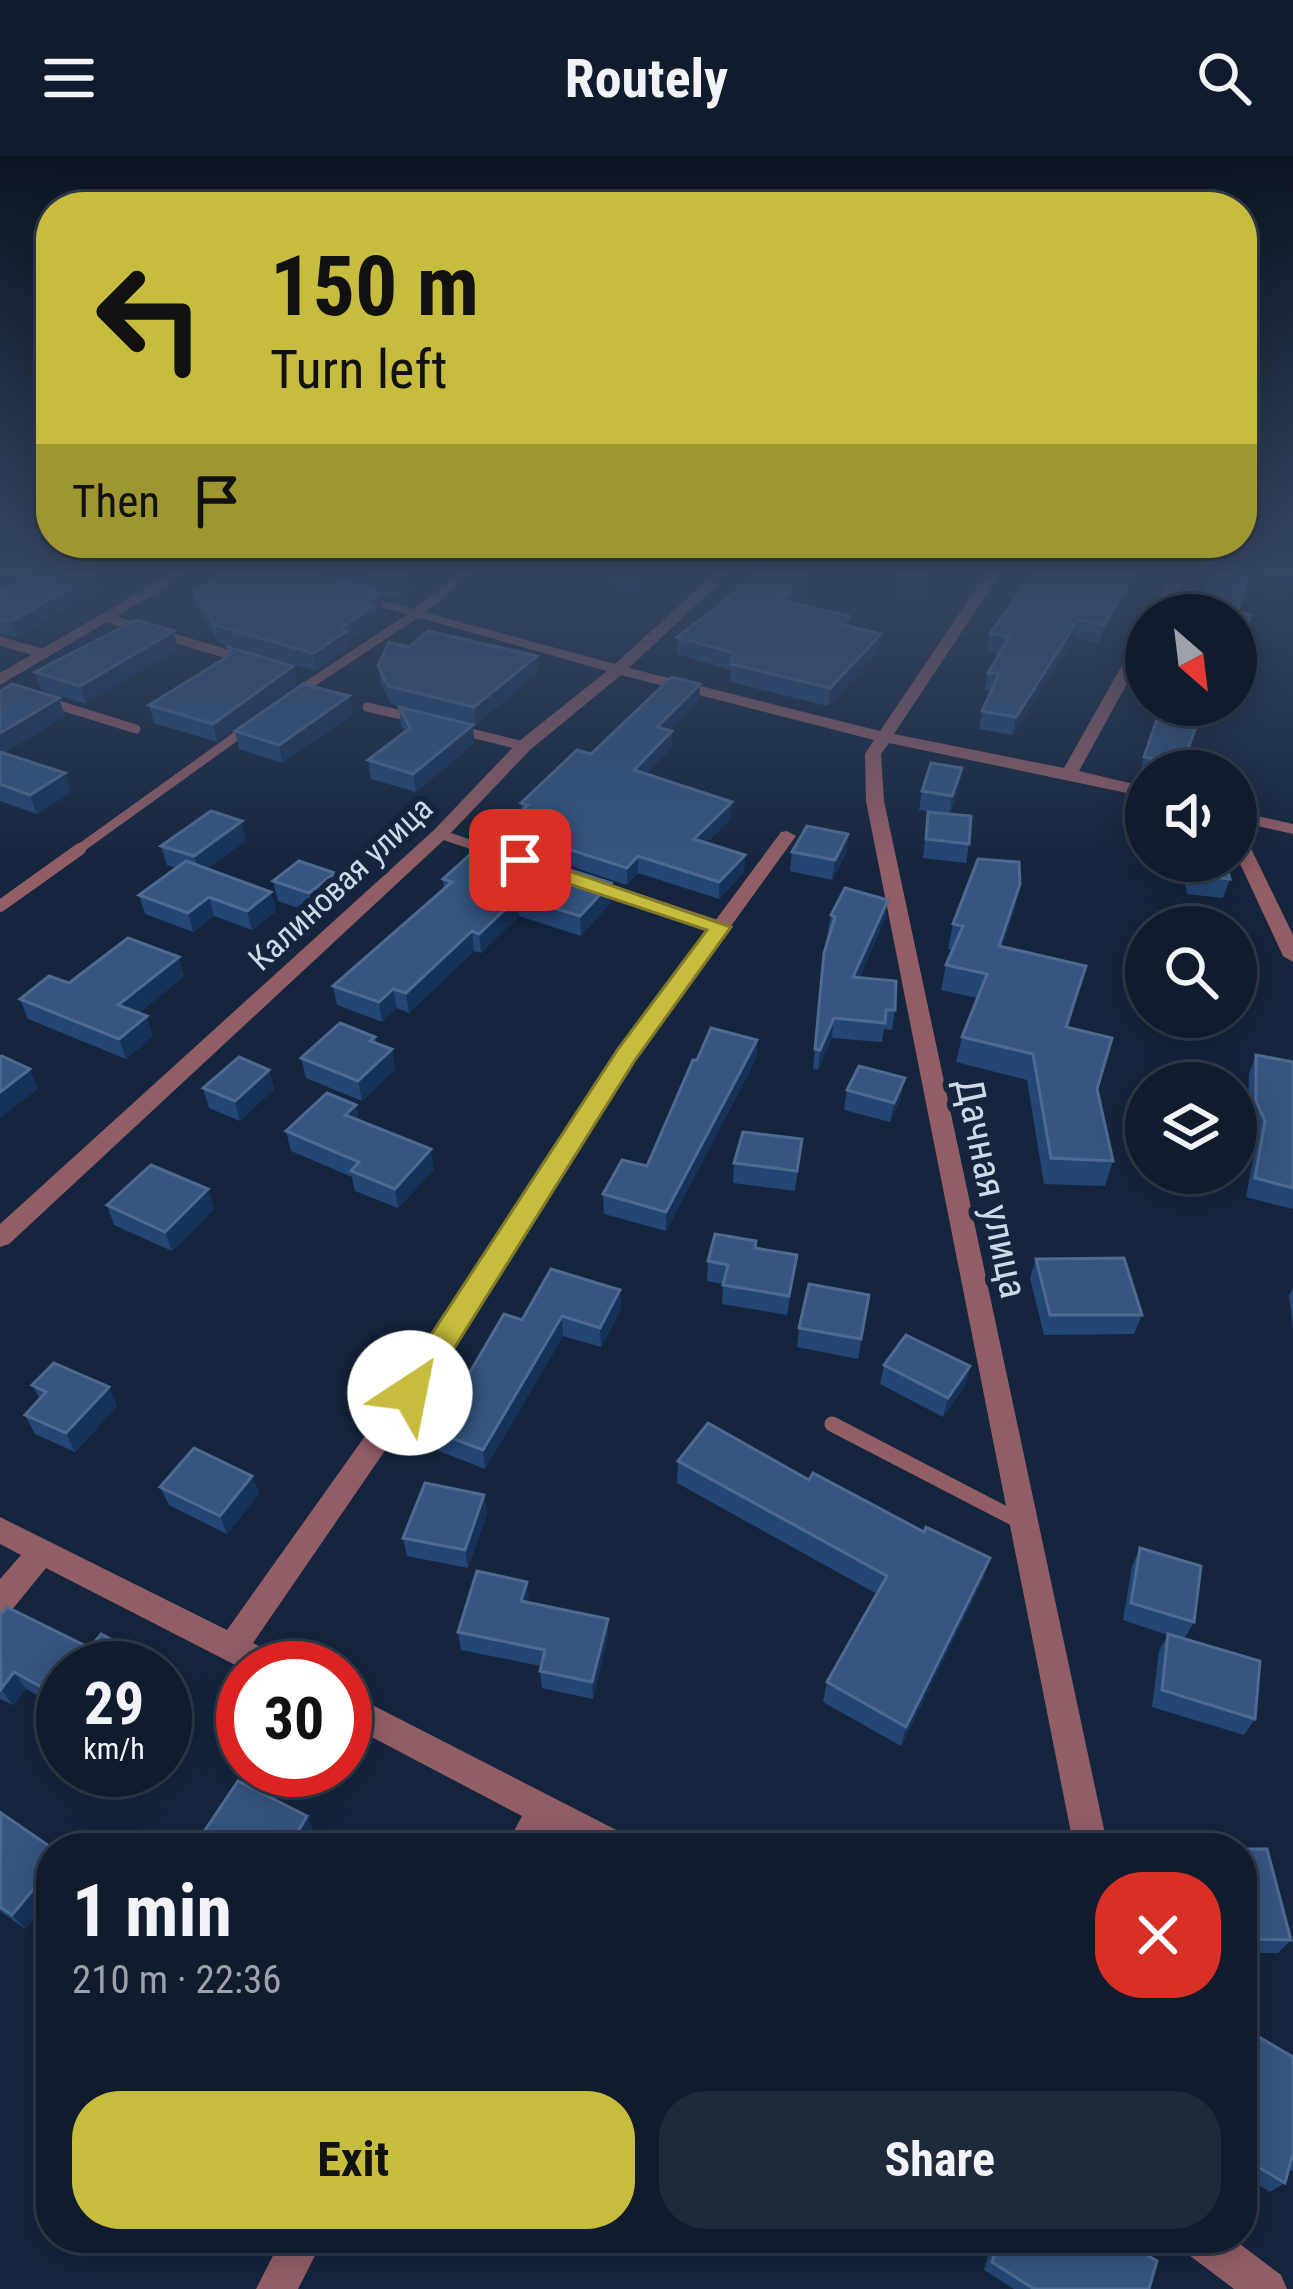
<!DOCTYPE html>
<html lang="en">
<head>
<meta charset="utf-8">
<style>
  :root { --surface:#101c2e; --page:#1e293a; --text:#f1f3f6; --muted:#9ca1aa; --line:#303a4a; --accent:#c6bc3d }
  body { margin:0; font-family:"Roboto Condensed",sans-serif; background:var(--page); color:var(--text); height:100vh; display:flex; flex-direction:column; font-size:45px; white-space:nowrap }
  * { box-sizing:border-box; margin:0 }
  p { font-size:39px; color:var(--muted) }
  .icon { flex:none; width:66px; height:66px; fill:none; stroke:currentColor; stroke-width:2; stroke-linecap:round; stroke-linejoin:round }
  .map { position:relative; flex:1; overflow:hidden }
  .drawer { position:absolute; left:36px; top:1677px; width:1221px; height:420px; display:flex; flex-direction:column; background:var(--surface); border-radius:48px; box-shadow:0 6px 30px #0003,0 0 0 3px var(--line) }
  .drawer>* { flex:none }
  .banner { position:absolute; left:36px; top:36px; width:1221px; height:366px; border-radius:48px; box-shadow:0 6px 30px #0003,0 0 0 3px var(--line); background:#c6bc3d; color:#111; overflow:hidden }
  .needle { width:78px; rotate:152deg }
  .fabs { position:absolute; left:1125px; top:438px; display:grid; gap:24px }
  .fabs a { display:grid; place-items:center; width:132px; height:132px; border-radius:50%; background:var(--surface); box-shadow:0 6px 30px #0003,0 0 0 3px var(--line); font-size:60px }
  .speed { position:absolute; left:36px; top:1485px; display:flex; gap:24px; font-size:60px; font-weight:700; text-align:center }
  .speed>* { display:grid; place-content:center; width:156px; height:156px; border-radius:50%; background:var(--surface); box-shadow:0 6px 30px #0003,0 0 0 3px var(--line); line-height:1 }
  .speed small { font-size:30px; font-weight:400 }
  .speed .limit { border:18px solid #d22; background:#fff; color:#111 }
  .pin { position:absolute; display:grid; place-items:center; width:102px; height:102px; color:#fff; margin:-51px; border-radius:24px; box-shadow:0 6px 18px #0006 }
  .me { position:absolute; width:132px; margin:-66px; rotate:34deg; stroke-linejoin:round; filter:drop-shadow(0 0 9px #0008) }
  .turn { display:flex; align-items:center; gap:42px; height:252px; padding:0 36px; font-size:54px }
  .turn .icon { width:156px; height:156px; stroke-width:2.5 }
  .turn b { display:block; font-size:84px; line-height:102px }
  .then { display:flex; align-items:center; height:114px; padding:0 36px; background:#0003; gap:24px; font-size:45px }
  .round { display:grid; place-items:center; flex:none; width:126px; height:126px; border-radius:48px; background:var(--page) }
  .headline { display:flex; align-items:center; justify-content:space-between; height:204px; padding:0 36px }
  h1 { font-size:72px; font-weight:700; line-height:90px }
  .button { display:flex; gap:24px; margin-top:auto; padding:24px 36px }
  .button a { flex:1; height:138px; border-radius:48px; background:var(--accent); color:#111; font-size:48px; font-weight:700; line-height:138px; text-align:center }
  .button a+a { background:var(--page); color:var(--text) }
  header { display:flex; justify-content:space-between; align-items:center; height:156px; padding:0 36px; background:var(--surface); font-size:54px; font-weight:700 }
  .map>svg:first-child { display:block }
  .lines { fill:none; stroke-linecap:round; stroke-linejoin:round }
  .lane-far2 { stroke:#925e66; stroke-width:9 }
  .lane-far1 { stroke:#925e66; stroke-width:12 }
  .lane { stroke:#925e66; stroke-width:15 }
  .street { fill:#925e66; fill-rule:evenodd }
  .wall { fill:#244675 }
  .shaded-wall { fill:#163259 }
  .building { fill:#365681; stroke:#4e6a91; stroke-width:3 }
  .route { fill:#c6bc3d; stroke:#817a28; stroke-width:3 }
  .labels { text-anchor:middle; stroke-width:12; stroke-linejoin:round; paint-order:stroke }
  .far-street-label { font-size:33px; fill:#cdd8e8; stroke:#15253d }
  .street-label { font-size:39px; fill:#cdd8e8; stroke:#15253d }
</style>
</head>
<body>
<header><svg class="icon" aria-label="menu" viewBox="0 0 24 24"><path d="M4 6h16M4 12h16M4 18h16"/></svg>Routely<svg class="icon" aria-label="search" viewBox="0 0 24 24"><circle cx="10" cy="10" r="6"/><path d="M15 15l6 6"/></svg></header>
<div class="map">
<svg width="1293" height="2133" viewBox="0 0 1293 2133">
  <rect width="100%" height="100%" fill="#15253d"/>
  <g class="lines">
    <g class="lane-far2">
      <polyline points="107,462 247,504"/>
      <polyline points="0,485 45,498"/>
      <polyline points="296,537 417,457 464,418"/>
      <polyline points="49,546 136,573"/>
      <polyline points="367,551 415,562"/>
      <polyline points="459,574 524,590"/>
      <polyline points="440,678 493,696"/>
      <polyline points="75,696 249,571"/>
    </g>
    <g class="lane-far1">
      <polyline points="484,693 494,696"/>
      <polyline points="594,729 720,771"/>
      <polyline points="0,750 80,693"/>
    </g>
    <polyline class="lane" points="832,1268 1019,1365"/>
    <g class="street">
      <polygon points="171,418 188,418 0,529 0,517"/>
      <polygon points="714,418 729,418 629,512 880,575 986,418 1000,418 894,578 1064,612 1139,479 1146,475 1146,493 1079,615 1146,631 1146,641 889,587 881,598 884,645 1108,1692 1074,1692 866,645 865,598 874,584 621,519 530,594 446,682 9,1088 0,1091 0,1068 434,674 518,586 607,515 346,441 346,435 615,508"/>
      <polygon points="1173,418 1187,418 1164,459 1150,459"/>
      <polygon points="1236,655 1293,668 1293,678 1236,665"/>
      <polygon points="787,675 796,680 635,903 445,1207 253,1487 282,1502 286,1512 243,1513 46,1412 11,1455 0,1459 0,1423 21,1399 0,1388 0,1361 227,1474 427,1193 619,894 781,676"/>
      <polygon points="1236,675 1245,680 1293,779 1293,806 1283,800 1236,699"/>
      <polygon points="345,1535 628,1680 633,1692 582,1692 550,1675 541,1692 505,1692 522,1660 345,1567"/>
      <polygon points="282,2082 324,2082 298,2133 256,2133"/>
      <polygon points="1179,2082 1232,2082 1281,2119 1287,2133 1234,2133 1185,2096"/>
    </g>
  </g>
  <g class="wall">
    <polygon points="33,418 123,418 17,481 0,478 0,436"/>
    <polygon points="314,418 424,418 424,424 399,442"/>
    <polygon points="602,418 659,418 637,434 602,424"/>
    <polygon points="753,418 823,418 793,447 849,460 848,470 881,478 878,496 828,550 730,526 731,514 677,498 677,481 725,445"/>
    <polygon points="897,418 940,418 914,448 896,432"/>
    <polygon points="1024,418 1138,418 1099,487 1075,482 1012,579 979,573 982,555 991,536 985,534 988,517 999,498 987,495 990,477 1023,433"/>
    <polygon points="194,435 382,454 374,459 375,466 348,486 349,492 316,515 218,486 197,452"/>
    <polygon points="228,491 293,510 296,528 217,586 154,567 149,549 230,500"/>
    <polygon points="409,491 537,500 538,517 475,569 391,548 381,528 378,510"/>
    <polygon points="178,493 86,548 41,534 35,516"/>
    <polygon points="700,528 699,544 669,575 672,591 646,618 731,662 706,687 745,699 744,716 719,743 638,717 627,729 504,688 502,672 521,655 521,647 591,598"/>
    <polygon points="0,535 65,560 4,597 65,617 71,636 37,658 0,645"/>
    <polygon points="349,540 352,559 282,607 239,593 235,575"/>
    <polygon points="1205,549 1181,615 1146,615 1146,621 1139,620 1144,601"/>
    <polygon points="399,551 473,569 474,587 416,636 371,623 368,604 405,576 401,569"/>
    <polygon points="962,612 959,631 950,658 969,688 966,707 923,702 928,656 933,656 919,654 922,635"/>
    <polygon points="848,678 846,697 832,724 790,715 792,696"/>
    <polygon points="246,684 207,713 271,736 276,755 252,774 214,760 193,776 145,758 139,739 176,712 167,709 161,690"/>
    <polygon points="1160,705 1225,705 1230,723 1223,742 1187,738 1183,714 1162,712"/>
    <polygon points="335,717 338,736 313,757 278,745 273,725"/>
    <polygon points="443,723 611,727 611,746 581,780 519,760 481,797 474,795 409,857 397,852 382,866 337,849 333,830 444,733"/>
    <polygon points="888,744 885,763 859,822 895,854 892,874 884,873 882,886 832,882 818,914 813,913 824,797 831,759"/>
    <polygon points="1015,753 1002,790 1079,835 1068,872 1097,933 1113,1005 1105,1030 1044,1028 1027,924 956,906 962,881 977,842 941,834 946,809 953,794 948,793 953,768"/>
    <polygon points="184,820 139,857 153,880 126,903 28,863 20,843 69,827"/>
    <polygon points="375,881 376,887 392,893 395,913 362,945 306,922 301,902"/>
    <polygon points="757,884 756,903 666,1075 604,1058 603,1038 647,1010 697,904"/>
    <polygon points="1256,899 1293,906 1293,1053 1246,1041 1257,984 1248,964 1249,918"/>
    <polygon points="269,914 274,933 240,965 209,952 203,932"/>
    <polygon points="847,934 901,942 890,966 844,954"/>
    <polygon points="356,949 359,965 434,1013 398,1052 355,1035 352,1021 291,995 286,975"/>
    <polygon points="802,983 795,1035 733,1027 734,1007"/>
    <polygon points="208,1033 214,1053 172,1095 114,1069 107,1049"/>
    <polygon points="756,1092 797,1099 787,1159 722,1148 723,1128 707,1125 708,1105"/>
    <polygon points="1036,1103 1142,1159 1134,1178 1044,1179 1030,1122"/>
    <polygon points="1293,1131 1293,1174 1289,1139"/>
    <polygon points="620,1134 621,1153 601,1191 563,1180 485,1313 439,1295 435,1276 522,1164"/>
    <polygon points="869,1139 858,1203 797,1191 799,1172"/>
    <polygon points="884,1209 970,1210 965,1229 943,1261 880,1228"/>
    <polygon points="32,1229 109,1231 117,1250 75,1296 35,1278 25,1259 40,1243"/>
    <polygon points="678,1305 809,1324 924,1376 990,1402 983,1424 901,1590 823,1546 827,1526 877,1438 677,1327"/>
    <polygon points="252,1320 259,1338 227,1378 169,1349 160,1331"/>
    <polygon points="484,1339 487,1358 468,1412 407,1400 403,1382"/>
    <polygon points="1140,1392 1194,1466 1184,1483 1255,1563 1244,1579 1152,1551 1159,1495 1168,1479 1123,1464 1132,1410"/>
    <polygon points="527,1426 528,1447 608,1480 593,1543 542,1532 540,1515 541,1510 461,1494 458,1476"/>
    <polygon points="0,1459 90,1492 163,1512 63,1512 63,1553 26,1533 13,1549 0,1543"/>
    <polygon points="0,1658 51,1692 51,1741 25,1773 0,1755"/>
    <polygon points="1242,1693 1291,1784 1278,1797 1242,1797"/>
    <polygon points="1242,1871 1293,1901 1293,2015 1289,2013 1285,2027 1270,2036 1242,2019"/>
    <polygon points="994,2082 1118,2082 1149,2133 1014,2133 984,2114"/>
  </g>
  <g class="shaded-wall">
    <polygon points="93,418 123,418 17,481 12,465"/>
    <polygon points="408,418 424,418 424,424 399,442 397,425"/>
    <polygon points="637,418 659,418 637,434"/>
    <polygon points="807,418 823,418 779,461 780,444"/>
    <polygon points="928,418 940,418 914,448 917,431"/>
    <polygon points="1132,418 1138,418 1099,487 1104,469"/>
    <polygon points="380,437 382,454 374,459 375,466 348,486 349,492 316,515 313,497 365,447"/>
    <polygon points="1078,464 1075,482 1012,579 1016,561"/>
    <polygon points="174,475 178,493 86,548 80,530"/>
    <polygon points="881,478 878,496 828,550 830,532"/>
    <polygon points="537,500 538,517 475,569 474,551"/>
    <polygon points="293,510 296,528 217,586 213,568"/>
    <polygon points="700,528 699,544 657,587 657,571"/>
    <polygon points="349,540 352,559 282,607 279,589"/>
    <polygon points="59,542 65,560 0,599 0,577"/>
    <polygon points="473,569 474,587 416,636 413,618"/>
    <polygon points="672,575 672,591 634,630 634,614"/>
    <polygon points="962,612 959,631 949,659 952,640"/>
    <polygon points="65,617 71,636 37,658 30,639"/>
    <polygon points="732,646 731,662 693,700 694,683"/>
    <polygon points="242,665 246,684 199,719 194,700"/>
    <polygon points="848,678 846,697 832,724 835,704"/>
    <polygon points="745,699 744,716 719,743 719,726"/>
    <polygon points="638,700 638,717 627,729 627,712"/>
    <polygon points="335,717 338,736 313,757 309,737"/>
    <polygon points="611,727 611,746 581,780 580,760"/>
    <polygon points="1020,728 1015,753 993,815 999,790"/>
    <polygon points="271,736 276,755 252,774 247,755"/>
    <polygon points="209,741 214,760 193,776 188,757"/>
    <polygon points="518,741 519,760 481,797 479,778"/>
    <polygon points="888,744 885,763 850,841 853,821"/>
    <polygon points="472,775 474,795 409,857 406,837"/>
    <polygon points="179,801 184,820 125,869 118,849"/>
    <polygon points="393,833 397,852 382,866 379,846"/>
    <polygon points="147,860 153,880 126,903 119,883"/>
    <polygon points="834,862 832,882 818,914 820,894"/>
    <polygon points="757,884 756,903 666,1075 666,1056"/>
    <polygon points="392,893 395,913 362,945 358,925"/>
    <polygon points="30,913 38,933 0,962 0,936"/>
    <polygon points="269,914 274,933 240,965 235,945"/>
    <polygon points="905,922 901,942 890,966 894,947"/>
    <polygon points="356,949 360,968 345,959"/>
    <polygon points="431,993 434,1013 398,1052 395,1033"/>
    <polygon points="208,1033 214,1053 172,1095 165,1076"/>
    <polygon points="620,1134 621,1153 601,1191 600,1172"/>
    <polygon points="562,1160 563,1180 485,1313 483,1294"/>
    <polygon points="970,1210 965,1229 943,1261 948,1242"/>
    <polygon points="109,1231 117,1250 75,1296 66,1277"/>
    <polygon points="252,1320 259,1338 227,1378 220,1360"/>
    <polygon points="484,1339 487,1358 468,1412 465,1394"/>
    <polygon points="990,1402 983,1424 901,1590 906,1571"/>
    <polygon points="527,1426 529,1443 523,1463 521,1445"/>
    <polygon points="608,1463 608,1480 593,1543 592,1526"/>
    <polygon points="168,1515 177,1532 165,1547 165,1519"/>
    <polygon points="14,1516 26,1533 13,1549 1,1533"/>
    <polygon points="307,1660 314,1676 304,1692 288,1692"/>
    <polygon points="51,1712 51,1741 25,1773 12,1759"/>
  </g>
  <g class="building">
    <polygon points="33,418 93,418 12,465 0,464 0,436"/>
    <polygon points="221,418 312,418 380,437 365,447 373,449 340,473 347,475 313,497 214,469 194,435"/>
    <polygon points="370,418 408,418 397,425"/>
    <polygon points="753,418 807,418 780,444 849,460 841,468 881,478 830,532 731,508 734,497 677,481 725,445"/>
    <polygon points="901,418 928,418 917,431"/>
    <polygon points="1034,418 1132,418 1104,469 1078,464 1016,561 982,555 999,518 988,517 1009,481 990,477"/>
    <polygon points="1213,418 1248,418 1237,456 1251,459 1242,482 1247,483 1237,519 1236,459 1200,459"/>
    <polygon points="136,464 174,475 80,530 35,516"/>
    <polygon points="428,475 537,500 474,551 388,530 378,510 389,486 409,491"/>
    <polygon points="228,491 293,510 213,568 149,549 232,498"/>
    <polygon points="672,521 700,528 657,571 672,575 634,614 732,646 694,683 745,699 719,726 638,700 627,712 502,672 528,649 521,647 577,594 591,598"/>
    <polygon points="12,528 59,542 0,577 0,535"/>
    <polygon points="303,528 349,540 279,589 235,575"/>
    <polygon points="1162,549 1204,549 1182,609 1144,601"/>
    <polygon points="399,551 473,569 413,618 368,604 410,572"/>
    <polygon points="0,596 65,617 30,639 0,628"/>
    <polygon points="931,607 962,612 952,640 922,635"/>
    <polygon points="211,655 242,665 194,700 161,690"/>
    <polygon points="928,656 971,660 969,688 926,683"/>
    <polygon points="807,670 848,678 835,704 792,696"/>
    <polygon points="484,686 611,727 580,760 518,741 479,778 472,775 406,837 393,833 379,846 333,830 452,726 443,723"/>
    <polygon points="978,703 1019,706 1020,728 999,790 1086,810 1066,871 1112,882 1097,933 1113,1005 1051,1002 1033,898 962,881 987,818 946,809 963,770 953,768"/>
    <polygon points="186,705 271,736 247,755 209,741 188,757 139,739"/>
    <polygon points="299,705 335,717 309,737 273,725"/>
    <polygon points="1190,705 1225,705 1230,723 1193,719"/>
    <polygon points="845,732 888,744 853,821 896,825 895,854 886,854 885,867 834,862 820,894 815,893 824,797 835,761 831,759"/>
    <polygon points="128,782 179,801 118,849 147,860 119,883 20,843 49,820 69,827"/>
    <polygon points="340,867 375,881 370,885 392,893 358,925 301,902"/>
    <polygon points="711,872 757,884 666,1056 603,1038 622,1004 647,1010 693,904 697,904"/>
    <polygon points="1256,899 1293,906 1293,1032 1255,1022 1265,965 1256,945"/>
    <polygon points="2,900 30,913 0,936 0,901"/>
    <polygon points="239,901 269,914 235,945 203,932"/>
    <polygon points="859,910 905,922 894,947 847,934"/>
    <polygon points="327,937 356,949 345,959 431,993 395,1033 351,1015 359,1006 286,975"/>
    <polygon points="743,976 802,983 797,1015 734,1007"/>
    <polygon points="151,1009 208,1033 165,1076 107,1049"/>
    <polygon points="715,1078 756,1085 755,1092 797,1099 789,1140 723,1129 728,1109 708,1105"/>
    <polygon points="1124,1102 1142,1159 1050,1159 1036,1103"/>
    <polygon points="551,1113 620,1134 600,1172 562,1160 483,1294 435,1276 504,1158 522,1164"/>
    <polygon points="809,1128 869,1139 861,1183 799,1172"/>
    <polygon points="906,1179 970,1210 948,1242 884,1209"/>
    <polygon points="54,1207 109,1231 66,1277 25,1259 46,1236 32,1229"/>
    <polygon points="708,1267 809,1324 813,1317 924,1376 926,1371 990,1402 906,1571 827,1526 887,1420 678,1305"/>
    <polygon points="194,1292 252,1320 220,1360 160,1331"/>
    <polygon points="425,1327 484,1339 465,1394 403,1382"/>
    <polygon points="1140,1392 1201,1410 1194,1466 1131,1447"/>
    <polygon points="477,1415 527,1426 521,1445 608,1463 592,1526 540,1515 545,1494 458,1476"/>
    <polygon points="7,1451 90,1492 101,1478 163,1512 63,1512 63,1543 14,1516 1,1533 0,1459"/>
    <polygon points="1168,1478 1260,1505 1255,1563 1162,1534"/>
    <polygon points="238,1625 307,1660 288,1692 193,1692"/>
    <polygon points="1,1657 52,1692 51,1712 12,1759 0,1751"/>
    <polygon points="1242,1693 1267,1693 1291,1784 1242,1783"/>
    <polygon points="1242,1871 1293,1901 1293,1997 1285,2027 1242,2001"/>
    <polygon points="1000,2082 1118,2082 1157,2105 1149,2133 1034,2133 992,2106"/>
  </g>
  <linearGradient id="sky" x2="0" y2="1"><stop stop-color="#0c1422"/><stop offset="0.58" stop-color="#354662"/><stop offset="1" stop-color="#354662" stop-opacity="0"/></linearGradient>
  <rect width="1293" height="717" fill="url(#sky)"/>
  <polygon class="route" points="520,698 731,771 635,904 421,1245 399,1245 395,1237 399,1228 618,893 707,774 512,709 509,704"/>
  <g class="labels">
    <g class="far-street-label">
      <text transform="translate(340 727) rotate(-43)" y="12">Калиновая улица</text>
    </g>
    <g class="street-label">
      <text transform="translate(992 1032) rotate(78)" y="14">Дачная улица</text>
    </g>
  </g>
</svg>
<div class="fabs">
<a><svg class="needle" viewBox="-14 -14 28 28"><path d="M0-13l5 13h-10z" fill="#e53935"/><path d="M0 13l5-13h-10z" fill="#9ca1aa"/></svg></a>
<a><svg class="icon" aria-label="sound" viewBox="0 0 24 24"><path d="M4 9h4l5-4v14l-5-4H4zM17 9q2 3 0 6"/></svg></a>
<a><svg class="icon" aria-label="search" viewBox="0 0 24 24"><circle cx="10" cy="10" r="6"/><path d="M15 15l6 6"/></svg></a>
<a><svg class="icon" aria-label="layers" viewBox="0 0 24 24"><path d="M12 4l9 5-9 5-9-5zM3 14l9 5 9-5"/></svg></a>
</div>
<div class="speed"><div>29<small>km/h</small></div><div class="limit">30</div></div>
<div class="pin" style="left:520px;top:704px;background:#d93025"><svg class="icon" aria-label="arrive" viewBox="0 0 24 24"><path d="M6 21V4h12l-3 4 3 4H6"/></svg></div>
<svg class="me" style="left:410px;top:1237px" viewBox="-20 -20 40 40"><circle r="19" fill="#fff"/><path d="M0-13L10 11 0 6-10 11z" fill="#c6bc3d"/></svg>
<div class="banner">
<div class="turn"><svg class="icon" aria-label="left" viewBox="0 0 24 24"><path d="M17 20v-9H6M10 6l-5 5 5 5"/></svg><div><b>150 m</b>Turn left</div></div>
<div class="then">Then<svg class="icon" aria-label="arrive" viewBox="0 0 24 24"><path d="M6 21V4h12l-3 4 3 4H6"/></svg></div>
</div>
<section class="drawer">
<div class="headline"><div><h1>1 min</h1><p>210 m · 22:36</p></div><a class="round" style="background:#d93025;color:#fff"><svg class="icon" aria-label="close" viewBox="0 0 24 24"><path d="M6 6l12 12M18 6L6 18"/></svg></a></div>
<div class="button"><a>Exit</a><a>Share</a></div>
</section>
</div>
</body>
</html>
